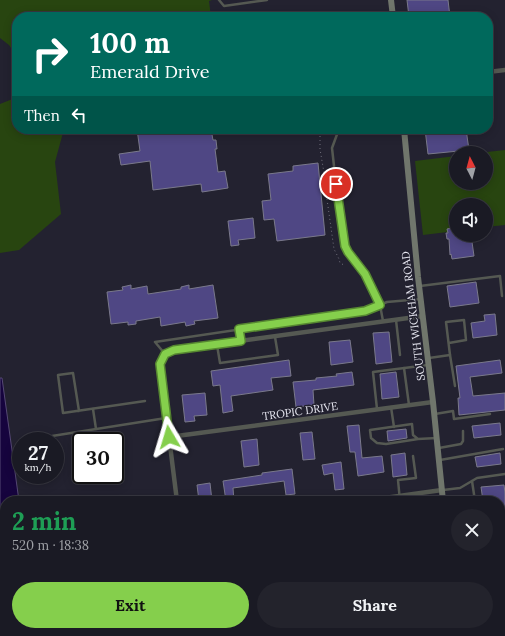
<!DOCTYPE html>
<html lang="en">
<head>
<meta charset="utf-8">
<style>
  :root { --surface:#1a1a24; --page:#23232c; --text:#f1f3f6; --muted:#9fa1a6; --line:#383841; --accent:#85cf4c }
  body { margin:0; font-family:Lora,serif; background:var(--page); color:var(--text); height:100vh; display:flex; flex-direction:column; font-size:15px; white-space:nowrap }
  * { box-sizing:border-box; margin:0 }
  p { font-size:13px; color:var(--muted) }
  .icon { flex:none; width:22px; height:22px; fill:none; stroke:currentColor; stroke-width:2; stroke-linecap:round; stroke-linejoin:round }
  .map { position:relative; flex:1; overflow:hidden }
  .drawer { position:absolute; left:0px; top:496px; width:505px; height:140px; display:flex; flex-direction:column; background:var(--surface); border-radius:16px 16px 0 0; box-shadow:0 2px 10px #0003,0 0 0 1px var(--line) }
  .drawer>* { flex:none }
  .hud { position:absolute; left:12px; top:12px; width:481px; height:122px; border-radius:16px; box-shadow:0 2px 10px #0003,0 0 0 1px var(--line); background:#00695c; color:#fff; overflow:hidden }
  .needle { width:26px; rotate:354deg }
  .tools { position:absolute; left:449px; top:146px; display:grid; gap:8px }
  .tools a { display:grid; place-items:center; width:44px; height:44px; border-radius:50%; background:var(--surface); box-shadow:0 2px 10px #0003,0 0 0 1px var(--line); font-size:20px }
  .speed { position:absolute; left:12px; top:432px; display:flex; gap:8px; font-size:20px; font-weight:700; text-align:center }
  .speed>* { display:grid; place-content:center; width:52px; height:52px; border-radius:50%; background:var(--surface); box-shadow:0 2px 10px #0003,0 0 0 1px var(--line); line-height:1 }
  .speed small { font-size:10px; font-weight:400 }
  .speed .limit { border:2px solid #111; border-radius:6px; background:#fff; color:#111 }
  .pin { position:absolute; display:grid; place-items:center; width:34px; height:34px; color:#fff; margin:-17px; border:2px solid #fff; border-radius:50%; box-shadow:0 1px 4px #0007 }
  .me { position:absolute; width:44px; margin:-22px; rotate:353deg; stroke-linejoin:round; filter:drop-shadow(0 0 3px #0008) }
  .turn { display:flex; align-items:center; gap:14px; height:84px; padding:0 12px; font-size:18px }
  .turn .icon { width:52px; height:52px; stroke-width:2.5 }
  .turn b { display:block; font-size:28px; line-height:34px }
  .then { display:flex; align-items:center; height:38px; padding:0 12px; background:#0003; gap:8px; font-size:15px }
  .round { display:grid; place-items:center; flex:none; width:42px; height:42px; border-radius:21px; background:var(--page) }
  .summary { display:flex; align-items:center; justify-content:space-between; height:68px; padding:0 12px }
  h1 { font-size:24px; font-weight:700; line-height:30px; color:#1e9e55 }
  .action { display:flex; gap:8px; margin-top:auto; padding:8px 12px }
  .action a { flex:1; height:46px; border-radius:24px; background:var(--accent); color:#111; font-size:16px; font-weight:700; line-height:46px; text-align:center }
  .action a+a { background:var(--page); color:var(--text) }
  .map>svg:first-child { display:block }
  .green { fill:#284510 }
  .water { fill:#16043e; stroke:#554874 }
  .building { fill:#4f4784; stroke:#7a798b }
  .lines { fill:none; stroke-linecap:round; stroke-linejoin:round }
  .path { stroke:#72717d; stroke-width:1; stroke-dasharray:1 3; stroke-linecap:butt }
  .service { stroke:#555952; stroke-width:2.5 }
  .minor { stroke:#555952; stroke-width:4.5 }
  .secondary { stroke:#70766c; stroke-width:6 }
  .route-casing { stroke:#568731; stroke-width:10 }
  .route { stroke:#85cf4c; stroke-width:7 }
  .labels { text-anchor:middle; stroke-width:3; stroke-linejoin:round; paint-order:stroke }
  .street-label { font-size:11px; fill:#e7e7f1; stroke:#232230 }
</style>
</head>
<body>
<div class="map">
<svg width="505" height="636" viewBox="0 0 505 636">
  <rect width="100%" height="100%" fill="#232230"/>
  <g class="green">
    <polygon points="0,0 212,0 209,1 211,17 17,17 17,57 9,45 0,38"/>
    <polygon points="17,97 17,129 64,129 55,162 61,214 19,250 0,253 0,104 15,98"/>
    <polygon points="505,150 505,225 486,227 486,205 456,205 456,231 423,235 415,161 456,156 456,183 486,183 486,153 478,153"/>
  </g>
  <g class="water">
    <polygon points="0,378 2,378 19,501 5,501 5,631 37,631 37,634 41,635 41,636 0,636"/>
    <polygon points="132,631 160,631 164,636 94,636"/>
  </g>
  <g class="building">
    <polygon points="407,0 448,0 450,17 409,17"/>
    <polygon points="299,12 314,14 313,17 285,17 284,14"/>
    <polygon points="137,129 211,129 213,140 216,140 217,149 215,149 218,172 225,171 228,188 202,192 201,184 153,190 150,161 121,165 119,154 140,151"/>
    <polygon points="425,129 466,129 469,150 428,154"/>
    <polygon points="318,163 325,235 277,241 274,219 264,220 262,201 271,200 268,174 293,171 293,166"/>
    <polygon points="253,218 255,238 238,240 239,245 231,246 228,221"/>
    <polygon points="456,227 456,235 471,235 474,256 452,259 451,254 450,255 449,239 447,239 446,233 448,233 447,229"/>
    <polygon points="476,282 479,303 450,307 447,286"/>
    <polygon points="131,285 131,289 147,286 148,294 181,289 181,287 189,285 189,289 213,285 218,318 194,321 195,324 186,326 185,322 161,326 160,317 136,321 136,324 128,325 128,322 111,324 107,292 123,290 122,287"/>
    <polygon points="495,314 497,335 473,338 471,323 485,321 484,315"/>
    <polygon points="389,332 392,362 376,364 373,333"/>
    <polygon points="350,340 353,362 331,365 329,342"/>
    <polygon points="289,360 291,376 271,378 273,390 231,396 233,411 223,413 220,385 213,386 211,371"/>
    <polygon points="500,360 502,373 470,377 473,396 505,393 505,410 459,415 458,398 460,398 456,366"/>
    <polygon points="352,372 354,385 313,390 314,405 296,407 293,382 316,380 316,378 337,376 336,374"/>
    <polygon points="396,372 399,397 382,399 380,374"/>
    <polygon points="205,393 207,415 194,416 195,421 185,422 182,395"/>
    <polygon points="500,423 501,435 474,438 472,426"/>
    <polygon points="359,425 362,458 382,456 384,472 358,476 355,452 350,452 347,426"/>
    <polygon points="406,429 407,438 388,441 387,431"/>
    <polygon points="312,432 315,459 303,460 300,433"/>
    <polygon points="257,439 259,465 244,467 241,441"/>
    <polygon points="405,453 407,475 393,477 391,455"/>
    <polygon points="500,453 501,464 477,467 475,457"/>
    <polygon points="341,462 344,489 335,490 333,473 324,475 322,465"/>
    <polygon points="292,469 295,494 286,495 284,481 233,488 234,501 226,501 223,481 262,475 262,473"/>
    <polygon points="210,483 212,501 199,501 197,485"/>
    <polygon points="504,485 505,493 505,512 500,513 500,501 483,501 481,487"/>
    <polygon points="500,535 505,535 505,547 500,548"/>
    <rect x="500" y="558" width="5" height="19"/>
    <polygon points="234,631 335,631 335,634 324,636 234,636"/>
  </g>
  <g class="lines">
    <polyline class="path" points="320,136 320,149 324,173 323,175 324,178 334,249 339,259 340,263 344,265"/>
    <g class="service">
      <polyline points="219,0 224,6 267,0"/>
      <polyline points="339,129 332,148 336,184 345,246 348,252 365,274 380,305 383,321"/>
      <polyline points="420,286 500,276 502,296"/>
      <polyline points="396,320 400,355"/>
      <polyline points="239,329 241,340"/>
      <polyline points="217,345 220,363 278,355 275,337"/>
      <polyline points="165,354 155,342 365,311 387,302 421,299"/>
      <polyline points="450,355 455,386"/>
      <polyline points="429,358 450,355 446,322 464,320 466,340 449,343"/>
      <polyline points="404,368 409,405"/>
      <polyline points="391,407 394,427"/>
      <polyline points="93,409 96,429"/>
      <polyline points="377,409 373,372 428,365"/>
      <polyline points="79,411 73,373 58,375 63,413 145,401"/>
      <polyline points="435,414 453,411 454,419 490,414"/>
      <polyline points="52,436 166,418"/>
      <polyline points="418,439 386,444 377,443 371,438 370,430 412,424 413,435 418,439 437,438"/>
      <polyline points="439,448 461,444 463,441 463,431"/>
      <polyline points="440,460 503,449"/>
      <polyline points="472,481 475,501"/>
      <polyline points="443,490 460,488 477,478 505,474"/>
      <polyline points="419,493 420,501"/>
      <polyline points="400,501 398,480 416,478 413,456"/>
      <polyline points="500,523 505,522"/>
      <polyline points="414,631 415,636"/>
      <polyline points="436,631 437,636"/>
      <polyline points="432,636 437,635"/>
    </g>
    <g class="minor">
      <polyline points="488,72 505,70"/>
      <polyline points="169,437 433,402"/>
      <polyline points="177,501 160,365 165,354 174,350 423,316"/>
      <polyline points="363,501 442,490"/>
      <polyline points="192,631 193,636"/>
    </g>
    <g class="secondary">
      <polyline points="391,0 393,17"/>
      <polyline points="404,129 418,277 433,402 443,501"/>
      <polyline points="458,631 458,636"/>
    </g>
  </g>
  <g class="lines">
    <g class="route-casing">
      <polyline id="route" points="169,437 160,364 165,354 174,350 241,341 239,329 365,311 380,305 365,274 348,252 345,246 336,184"/>
    </g>
    <use href="#route" class="route"/>
  </g>
  <g class="labels">
    <g class="street-label">
      <text transform="translate(413 316) rotate(-97)" y="4">SOUTH WICKHAM ROAD</text>
      <text transform="translate(300 411) rotate(-8)" y="4">TROPIC DRIVE</text>
    </g>
  </g>
</svg>
<div class="tools">
<a><svg class="needle" viewBox="-14 -14 28 28"><path d="M0-13l5 13h-10z" fill="#e53935"/><path d="M0 13l5-13h-10z" fill="#9fa1a6"/></svg></a>
<a><svg class="icon" aria-label="sound" viewBox="0 0 24 24"><path d="M4 9h4l5-4v14l-5-4H4zM17 9q2 3 0 6"/></svg></a>
</div>
<div class="speed"><div>27<small>km/h</small></div><div class="limit">30</div></div>
<div class="pin" style="left:336px;top:184px;background:#d93025"><svg class="icon" aria-label="arrive" viewBox="0 0 24 24"><path d="M6 21V4h12l-3 4 3 4H6"/></svg></div>
<svg class="me" style="left:169px;top:437px" viewBox="-20 -20 40 40"><path d="M0-17L14 15 0 8-14 15z" fill="#85cf4c" stroke="#fff" stroke-width="4"/></svg>
<div class="hud">
<div class="turn"><svg class="icon" aria-label="right" viewBox="0 0 24 24"><path d="M7 20v-9h11M14 6l5 5-5 5"/></svg><div><b>100 m</b>Emerald Drive</div></div>
<div class="then">Then<svg class="icon" aria-label="left" viewBox="0 0 24 24"><path d="M17 20v-9H6M10 6l-5 5 5 5"/></svg></div>
</div>
<section class="drawer">
<div class="summary"><div><h1>2 min</h1><p>520 m · 18:38</p></div><a class="round"><svg class="icon" aria-label="close" viewBox="0 0 24 24"><path d="M6 6l12 12M18 6L6 18"/></svg></a></div>
<div class="action"><a>Exit</a><a>Share</a></div>
</section>
</div>
</body>
</html>
